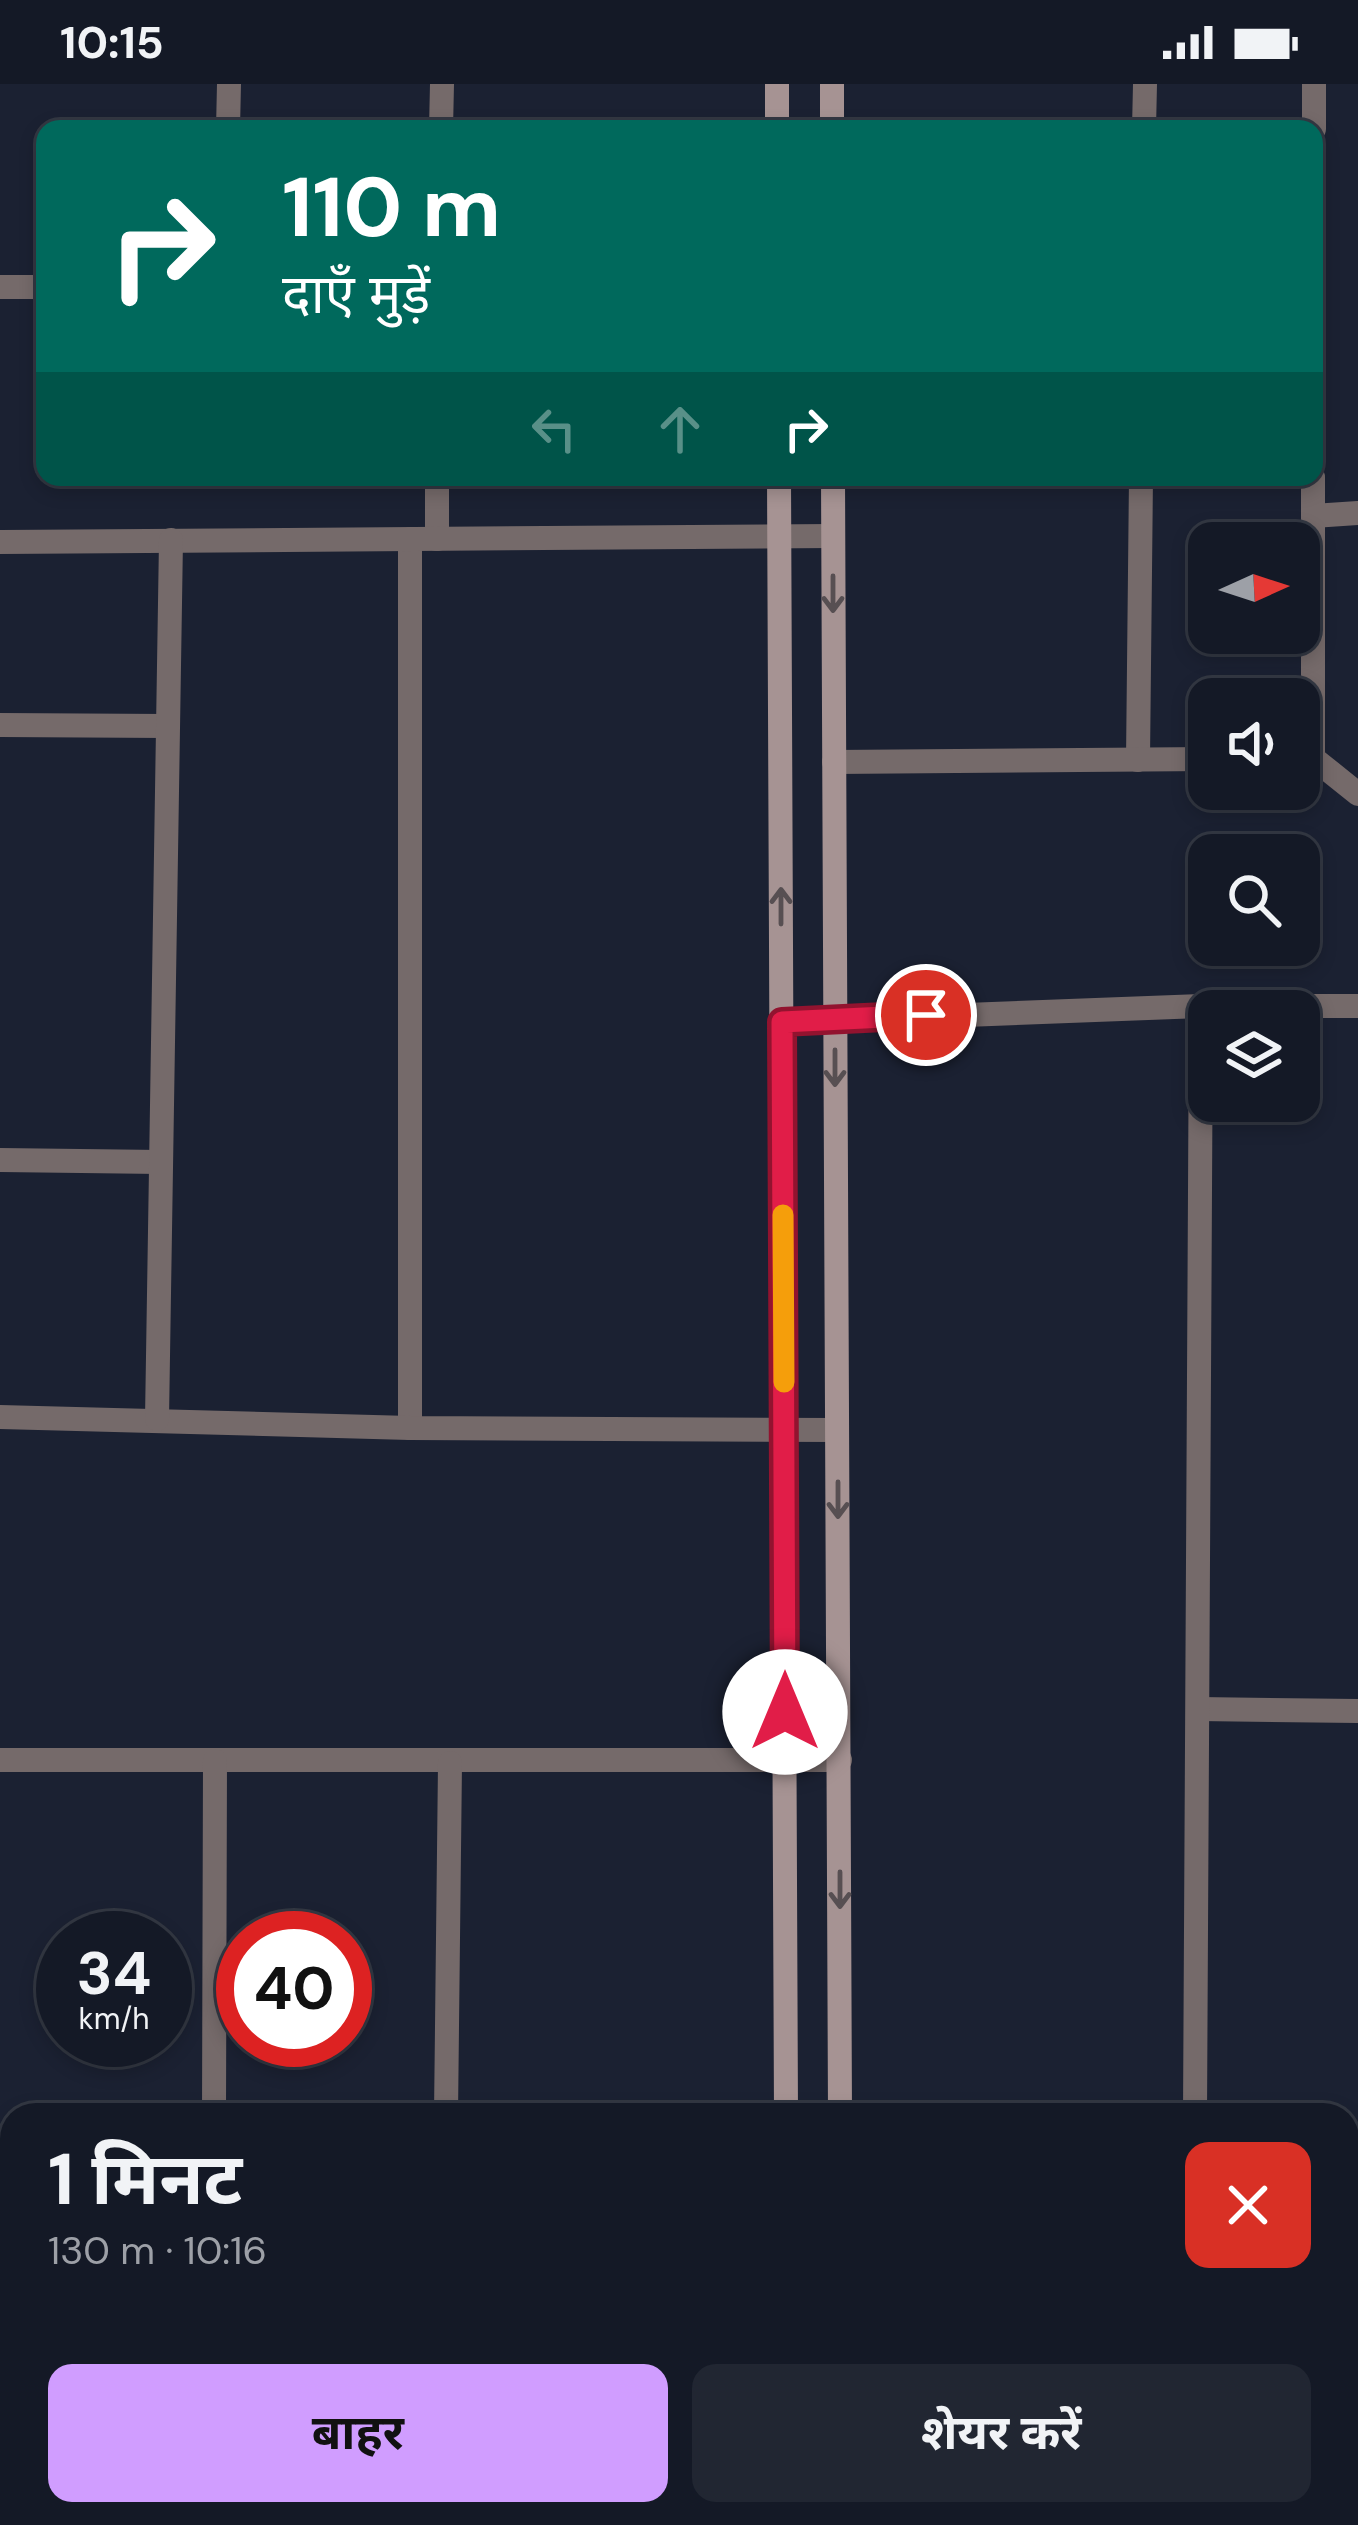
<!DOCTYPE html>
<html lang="hi">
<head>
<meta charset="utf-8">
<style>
  :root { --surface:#141926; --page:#212632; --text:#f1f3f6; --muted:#9da0a7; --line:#333843; --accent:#d09dff }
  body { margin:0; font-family:"DM Sans","Noto Sans Devanagari",sans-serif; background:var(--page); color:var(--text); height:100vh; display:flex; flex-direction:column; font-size:45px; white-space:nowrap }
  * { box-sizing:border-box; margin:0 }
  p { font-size:39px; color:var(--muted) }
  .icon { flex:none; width:66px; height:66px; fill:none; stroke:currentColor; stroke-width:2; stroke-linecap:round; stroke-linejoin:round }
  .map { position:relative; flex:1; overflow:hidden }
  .details { position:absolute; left:0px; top:2019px; width:1359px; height:423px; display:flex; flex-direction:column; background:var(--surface); border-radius:36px 36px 0 0; box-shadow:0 6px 18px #0003,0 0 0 3px var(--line) }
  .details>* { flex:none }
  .top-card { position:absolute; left:36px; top:36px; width:1287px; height:366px; border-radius:24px; box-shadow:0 6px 18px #0003,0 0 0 3px var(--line); background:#00695c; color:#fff; overflow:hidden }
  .needle { width:78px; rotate:87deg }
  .fabs { position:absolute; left:1188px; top:438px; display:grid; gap:24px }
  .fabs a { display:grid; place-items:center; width:132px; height:132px; border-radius:24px; background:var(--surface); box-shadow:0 6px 18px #0003,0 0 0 3px var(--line); font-size:60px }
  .speed { position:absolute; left:36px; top:1827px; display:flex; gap:24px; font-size:60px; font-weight:700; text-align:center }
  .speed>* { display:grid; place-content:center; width:156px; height:156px; border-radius:50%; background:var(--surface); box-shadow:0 6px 18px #0003,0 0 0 3px var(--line); line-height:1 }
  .speed small { font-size:30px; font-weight:400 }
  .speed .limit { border:18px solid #d22; background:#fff; color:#111 }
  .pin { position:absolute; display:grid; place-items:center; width:102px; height:102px; color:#fff; margin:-51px; border:6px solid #fff; border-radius:50%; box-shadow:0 3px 12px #0007 }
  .me { position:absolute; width:132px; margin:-66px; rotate:0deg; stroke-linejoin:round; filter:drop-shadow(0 0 9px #0008) }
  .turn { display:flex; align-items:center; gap:42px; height:252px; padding:0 48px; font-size:54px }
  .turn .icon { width:156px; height:156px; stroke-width:2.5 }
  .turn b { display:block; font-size:84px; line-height:102px }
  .lanes { display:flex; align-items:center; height:114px; padding:0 48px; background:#0003; justify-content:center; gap:60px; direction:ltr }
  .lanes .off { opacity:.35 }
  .round { display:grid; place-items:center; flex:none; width:126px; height:126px; border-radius:24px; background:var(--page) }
  .overview { display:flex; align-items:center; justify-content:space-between; height:204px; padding:0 48px }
  h1 { font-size:72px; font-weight:700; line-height:90px }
  .action { display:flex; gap:24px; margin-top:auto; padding:24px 48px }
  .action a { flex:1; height:138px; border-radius:24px; background:var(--accent); color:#111; font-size:48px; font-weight:700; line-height:138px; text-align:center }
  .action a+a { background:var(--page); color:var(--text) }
  .status { display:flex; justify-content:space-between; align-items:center; height:84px; padding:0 60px; background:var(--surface); direction:ltr }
  .status svg { height:33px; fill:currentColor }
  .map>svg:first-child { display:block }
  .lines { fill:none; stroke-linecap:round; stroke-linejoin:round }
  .street { stroke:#756a6a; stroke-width:24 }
  .secondary { stroke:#a69393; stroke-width:24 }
  .oneway { stroke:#574f52 }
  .route-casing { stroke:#92132f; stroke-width:30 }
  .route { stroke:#e11d48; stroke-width:21 }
  .slow { stroke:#f59e0b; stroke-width:21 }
</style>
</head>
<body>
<div class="status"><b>10:15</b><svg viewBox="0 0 49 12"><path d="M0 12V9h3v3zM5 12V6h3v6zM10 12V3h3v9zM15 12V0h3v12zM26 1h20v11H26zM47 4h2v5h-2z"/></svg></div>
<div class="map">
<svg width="1358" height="2441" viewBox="0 0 1358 2441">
  <rect width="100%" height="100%" fill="#1b2132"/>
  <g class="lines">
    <g class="street">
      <polyline points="228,45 229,0"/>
      <polyline points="441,45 442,0"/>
      <polyline points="1144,45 1145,0"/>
      <polyline points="1314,45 1314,0"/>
      <polyline points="0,203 45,203"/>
      <polyline points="1313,432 1358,429"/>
      <polyline points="410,455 410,1344"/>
      <polyline points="437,455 437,393"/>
      <polyline points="0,458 833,452"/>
      <polyline points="0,641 167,642"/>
      <polyline points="1299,674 1313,674 1313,393"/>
      <polyline points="1313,674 1358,710"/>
      <polyline points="1138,676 1141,393"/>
      <polyline points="834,678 1209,675"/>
      <polyline points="782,938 1201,922 1358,922"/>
      <polyline points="0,1076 161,1078"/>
      <polyline points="0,1333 410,1344 837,1346"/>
      <polyline points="157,1335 171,456"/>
      <polyline points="1198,1625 1358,1627"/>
      <polyline points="0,1676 840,1676"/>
      <polyline points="214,2031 215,1677"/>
      <polyline points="446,2031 450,1679"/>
      <polyline points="1195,2031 1201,922"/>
      <polyline points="1347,2334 1358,2334"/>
      <polyline points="213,2441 213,2430"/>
      <polyline points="441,2441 441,2430"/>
    </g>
    <g class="secondary">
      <polyline points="777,0 777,45"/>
      <polyline points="832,0 832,45"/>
      <polyline points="779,393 786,2031"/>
      <polyline points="833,393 840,2031"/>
      <polyline points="787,2430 787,2441"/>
      <polyline points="841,2430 841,2441"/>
    </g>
  </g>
  <defs><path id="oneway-shaft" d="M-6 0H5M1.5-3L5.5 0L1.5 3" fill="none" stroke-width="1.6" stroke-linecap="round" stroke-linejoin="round" transform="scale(3)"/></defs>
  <g class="oneway">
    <use href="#oneway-shaft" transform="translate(833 510) rotate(90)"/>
    <use href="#oneway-shaft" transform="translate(781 822) rotate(-90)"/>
    <use href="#oneway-shaft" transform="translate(835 984) rotate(90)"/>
    <use href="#oneway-shaft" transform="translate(838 1416) rotate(90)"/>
    <use href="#oneway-shaft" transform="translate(840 1806) rotate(90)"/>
  </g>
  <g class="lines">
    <g class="route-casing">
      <polyline id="route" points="785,1628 782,938 926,931"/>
    </g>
    <use href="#route" class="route"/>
    <polyline class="slow" points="783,1131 784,1298"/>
  </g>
</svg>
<div class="fabs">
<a><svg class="needle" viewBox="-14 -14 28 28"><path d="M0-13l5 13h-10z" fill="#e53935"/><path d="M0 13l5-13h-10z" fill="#9da0a7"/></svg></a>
<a><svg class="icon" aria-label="sound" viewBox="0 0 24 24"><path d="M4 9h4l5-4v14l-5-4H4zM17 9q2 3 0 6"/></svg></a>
<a><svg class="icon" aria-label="search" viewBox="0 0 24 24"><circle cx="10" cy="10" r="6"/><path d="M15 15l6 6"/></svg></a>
<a><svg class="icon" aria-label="layers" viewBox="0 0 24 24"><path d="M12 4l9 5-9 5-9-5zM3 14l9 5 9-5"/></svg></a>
</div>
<div class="speed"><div>34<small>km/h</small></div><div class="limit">40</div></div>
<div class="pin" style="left:926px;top:931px;background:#d93025"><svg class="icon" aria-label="arrive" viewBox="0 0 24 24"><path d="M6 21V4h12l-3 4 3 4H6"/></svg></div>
<svg class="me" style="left:785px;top:1628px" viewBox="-20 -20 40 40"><circle r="19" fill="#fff"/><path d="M0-13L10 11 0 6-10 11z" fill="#e11d48"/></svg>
<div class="top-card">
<div class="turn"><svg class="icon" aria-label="right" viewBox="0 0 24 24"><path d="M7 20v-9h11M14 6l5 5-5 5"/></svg><div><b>110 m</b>दाएँ मुड़ें</div></div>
<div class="lanes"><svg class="icon off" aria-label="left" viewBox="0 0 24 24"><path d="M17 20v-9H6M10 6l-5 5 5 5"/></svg><svg class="icon off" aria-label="ahead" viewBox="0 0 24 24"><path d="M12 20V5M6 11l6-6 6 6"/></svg><svg class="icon" aria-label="right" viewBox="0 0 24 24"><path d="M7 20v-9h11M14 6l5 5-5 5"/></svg></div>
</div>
<section class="details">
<div class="overview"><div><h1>1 मिनट</h1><p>130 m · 10:16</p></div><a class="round" style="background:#d93025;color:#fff"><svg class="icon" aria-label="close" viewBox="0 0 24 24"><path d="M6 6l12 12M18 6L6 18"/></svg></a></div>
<div class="action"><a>बाहर</a><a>शेयर करें</a></div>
</section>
</div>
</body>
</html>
